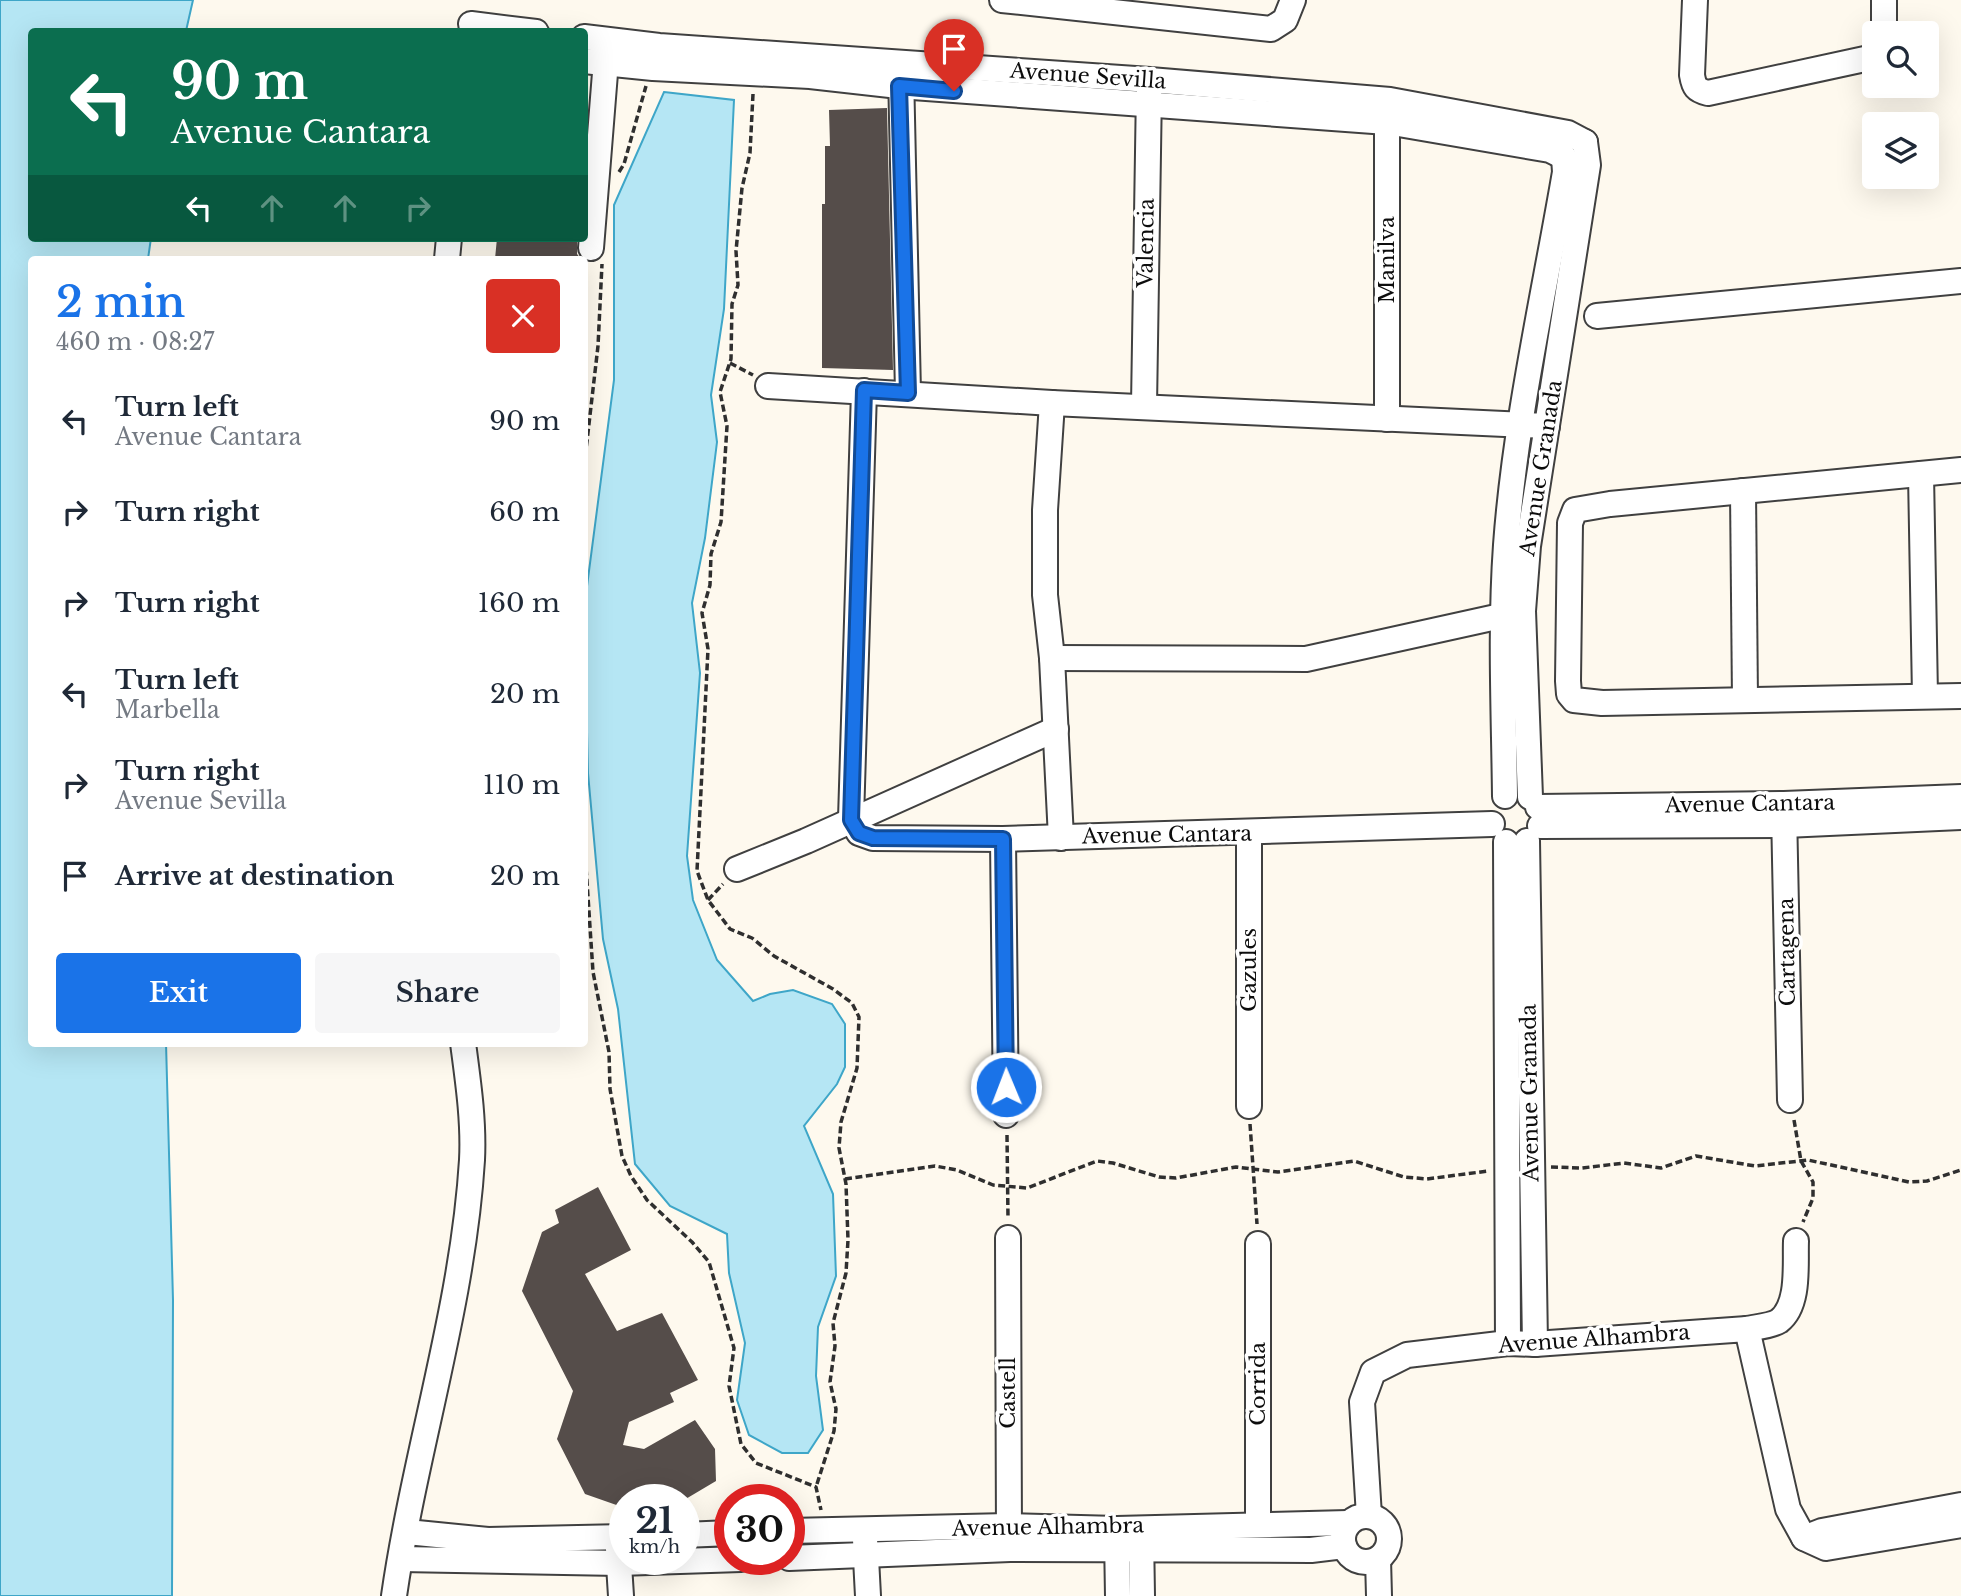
<!DOCTYPE html>
<html lang="en">
<head>
<meta charset="utf-8">
<style>
  :root { --surface:#fff; --page:#f6f6f7; --text:#1f2937; --muted:#747a83; --accent:#1a73e8 }
  body { margin:0; font-family:"Libre Baskerville",serif; background:var(--page); color:var(--text); height:100vh; display:flex; flex-direction:column; font-size:26px; white-space:nowrap }
  * { box-sizing:border-box; margin:0 }
  p { font-size:23px; color:var(--muted) }
  .icon { flex:none; width:38px; height:38px; fill:none; stroke:currentColor; stroke-width:2; stroke-linecap:round; stroke-linejoin:round }
  .map { position:relative; flex:1; overflow:hidden }
  .side { position:absolute; left:28px; top:256px; width:560px; height:791px; display:flex; flex-direction:column; background:var(--surface); border-radius:7px; box-shadow:0 7px 28px #0002 }
  .side>* { flex:none }
  .top-card { position:absolute; left:28px; top:28px; width:560px; height:214px; border-radius:7px; box-shadow:0 7px 28px #0002; background:#0b6e4f; color:#fff; overflow:hidden }
  .tools { position:absolute; left:1862px; top:21px; display:grid; gap:14px }
  .tools a { display:grid; place-items:center; width:77px; height:77px; border-radius:7px; background:var(--surface); box-shadow:0 7px 28px #0002; font-size:35px }
  .speed { position:absolute; left:609px; top:1484px; display:flex; gap:14px; font-size:35px; font-weight:700; text-align:center }
  .speed>* { display:grid; place-content:center; width:91px; height:91px; border-radius:50%; background:var(--surface); box-shadow:0 7px 28px #0002; line-height:1 }
  .speed small { font-size:18px; font-weight:400 }
  .speed .limit { border:10px solid #d22; background:#fff; color:#111 }
  .pin { position:absolute; display:grid; place-items:center; width:60px; height:60px; color:#fff; margin:-72px -30px; border-radius:50% 50% 50% 0; rotate:-45deg; box-shadow:0 0 7px #0007 }
  .pin .icon { rotate:45deg }
  .me { position:absolute; width:77px; margin:-38px; rotate:359deg; stroke-linejoin:round; filter:drop-shadow(0 0 5px #0008) }
  .turn { display:flex; align-items:center; gap:24px; height:147px; padding:0 28px; font-size:32px }
  .turn .icon { width:91px; height:91px; stroke-width:2.5 }
  .turn b { display:block; font-size:49px; line-height:60px }
  .lanes { display:flex; align-items:center; height:66px; padding:0 28px; background:#0003; justify-content:center; gap:35px; direction:ltr }
  .lanes .off { opacity:.35 }
  .round { display:grid; place-items:center; flex:none; width:74px; height:74px; border-radius:7px; background:var(--page) }
  .headline { display:flex; align-items:center; justify-content:space-between; height:119px; padding:0 28px }
  h1 { font-size:42px; font-weight:600; line-height:52px; color:var(--accent) }
  .primary-button { display:flex; gap:14px; margin-top:auto; padding:14px 28px }
  .primary-button a { flex:1; height:80px; border-radius:7px; background:var(--accent); color:#fff; font-size:28px; font-weight:600; line-height:80px; text-align:center }
  .primary-button a+a { background:var(--page); color:var(--text) }
  ul { padding:0; list-style:none }
  li { display:flex; align-items:center; gap:21px; height:91px; padding:0 28px }
  li div { flex:1 }
  li b { display:block; font-size:26px }
  li em { font-style:normal }
  .map>svg:first-child { display:block }
  .water { fill:#b5e6f4; stroke:#3ea6c8; stroke-width:2 }
  .building { fill:#554d4a }
  .lines { fill:none; stroke-linecap:round; stroke-linejoin:round }
  .minor-casing { stroke:#404040; stroke-width:28 }
  .path { stroke:#2f2f2f; stroke-width:3.5; stroke-dasharray:7 3.5; stroke-linecap:butt }
  .minor { stroke:#fff; stroke-width:24 }
  .route-casing { stroke:#114b97; stroke-width:18 }
  .route { stroke:#1a73e8; stroke-width:12 }
  .labels { text-anchor:middle; stroke-width:7; stroke-linejoin:round; paint-order:stroke }
  .street-label { font-size:21px; fill:#0d0d0d; stroke:#fff }
</style>
</head>
<body>
<div class="map">
<svg width="1961" height="1596" viewBox="0 0 1961 1596">
  <rect width="100%" height="100%" fill="#fef9ee"/>
  <g class="water">
    <polygon points="0,0 193,0 186,31 32,32 32,238 151,238 148,259 32,259 32,1043 166,1043 173,1300 172,1596 0,1596"/>
    <polygon points="664,92 734,100 724,309 711,395 717,442 705,538 692,603 700,673 687,856 693,900 717,960 753,1001 770,994 793,990 832,1004 845,1024 845,1067 837,1084 804,1126 833,1194 836,1276 818,1327 816,1376 823,1430 808,1453 782,1453 749,1435 737,1400 745,1343 729,1273 727,1234 670,1206 635,1164 618,1009 603,939 588,773 584,609 614,380 614,205"/>
  </g>
  <g class="building">
    <polygon points="887,108 893,370 822,368 822,204 825,204 825,146 830,146 829,110"/>
    <polygon points="497,238 577,238 577,254 581,259 495,259"/>
    <polygon points="598,1187 631,1250 585,1274 617,1331 662,1313 698,1380 670,1393 674,1402 629,1422 623,1445 644,1449 695,1420 715,1449 716,1481 684,1500 625,1500 625,1508 585,1494 557,1439 573,1391 522,1291 542,1232 559,1223 555,1210"/>
  </g>
  <g class="lines">
    <g class="minor-casing">
      <g id="minor">
        <polyline points="1002,0 1271,29 1285,20 1293,0"/>
        <path d="M1695,0L1692,75C1694,87 1696,90 1708,93L1874,57"/>
        <polyline points="471,24 536,32"/>
        <polyline points="1884,33 1884,0"/>
        <polyline points="584,37 659,46 1150,80 1390,100 1568,133 1585,142"/>
        <polyline points="584,61 653,68 810,76 899,86 1387,122 1550,150 1564,157"/>
        <polyline points="901,72 908,393"/>
        <polyline points="591,248 607,48"/>
        <polyline points="447,259 449,238"/>
        <polyline points="1597,316 1961,281"/>
        <polyline points="768,386 1052,403 1547,426"/>
        <polyline points="1052,403 1045,510 1045,595 1052,658 1061,838"/>
        <polyline points="1144,406 1149,89"/>
        <polyline points="1387,419 1387,122 1390,105"/>
        <polyline points="1961,470 1610,504 1575,510 1570,523 1568,681 1569,694 1574,700 1602,703 1961,696"/>
        <polyline points="1921,474 1925,696"/>
        <polyline points="1743,491 1745,700"/>
        <polyline points="1052,658 1306,659 1519,612"/>
        <path d="M1505,796C1504,712 1500,629 1506,545C1515,421 1544,295 1565,172L1564,157"/>
        <polyline points="1530,797 1523,611 1528,546 1588,165 1585,142"/>
        <polyline points="1538,807 1784,804 1961,797"/>
        <polyline points="1784,811 1790,1100"/>
        <polyline points="851,819 859,833 873,838 1003,839 1492,824"/>
        <polyline points="851,819 864,391"/>
        <polyline points="1540,826 1785,825 1961,817"/>
        <polyline points="1003,839 1006,1115"/>
        <polyline points="1527,841 1535,1344"/>
        <polyline points="1506,842 1508,1343"/>
        <polyline points="737,869 806,841 1056,729"/>
        <polyline points="1249,1106 1249,834"/>
        <polyline points="1008,1238 1009,1541"/>
        <polyline points="1258,1244 1258,1525"/>
        <path d="M1747,1329C1756,1327 1771,1326 1779,1321C1800,1305 1795,1264 1796,1241"/>
        <circle cx="1366" cy="1539" r="23"/>
        <polyline points="1369,1516 1362,1402 1373,1372 1407,1355 1508,1343 1535,1344 1747,1329 1788,1509 1804,1538 1826,1548 1961,1525"/>
        <polyline points="789,1531 1008,1526 1117,1529 1348,1523"/>
        <polyline points="407,1532 488,1540 625,1537"/>
        <polyline points="1141,1534 1142,1596"/>
        <polyline points="684,1535 730,1533"/>
        <polyline points="1117,1536 1118,1596"/>
        <polyline points="1804,1538 1822,1531 1961,1505"/>
        <polyline points="865,1539 868,1596"/>
        <polyline points="618,1549 621,1596"/>
        <polyline points="789,1558 1010,1549 1311,1550 1344,1546"/>
        <polyline points="401,1559 619,1563 741,1559"/>
        <polyline points="1378,1559 1379,1596"/>
        <path d="M394,1596C415,1450 463,1307 472,1160C474,1121 468,1081 463,1043"/>
      </g>
    </g>
    <g class="path">
      <polyline points="753,94 750,153 742,188 736,251 738,285 732,304 731,359 720,392 727,426 721,522 711,554 710,585 702,613 708,649 697,871 708,900 730,929 752,938 774,956 833,989 852,1003 859,1017 857,1068 841,1122 839,1148 846,1184 848,1240 846,1273 833,1323 835,1346 830,1382 836,1409 834,1431 816,1487"/>
      <polyline points="619,172 624,164 646,86"/>
      <polyline points="730,363 753,375"/>
      <polyline points="584,467 598,346 602,264"/>
      <polyline points="584,837 593,972 609,1052 610,1089 622,1156 631,1176 647,1200 692,1242 709,1262 734,1348 729,1386 741,1444 756,1463 816,1487 821,1510"/>
      <polyline points="708,900 723,884"/>
      <polyline points="1794,1120 1801,1161 1813,1182 1813,1198 1803,1222"/>
      <polyline points="1250,1124 1257,1224"/>
      <polyline points="1007,1135 1008,1218"/>
      <polyline points="1551,1167 1582,1168 1624,1163 1661,1168 1696,1156 1755,1166 1808,1160 1909,1182 1927,1181 1961,1170"/>
      <polyline points="845,1179 935,1166 957,1170 993,1185 1027,1188 1097,1161 1113,1163 1159,1177 1176,1178 1236,1167 1278,1172 1354,1161 1404,1177 1427,1179 1488,1171"/>
    </g>
    <use href="#minor" class="minor"/>
  </g>
  <g class="lines">
    <g class="route-casing">
      <polyline id="route" points="954,91 899,86 908,393 864,390 851,820 859,833 873,838 1003,839 1006,1087"/>
    </g>
    <use href="#route" class="route"/>
  </g>
  <g class="labels">
    <g class="street-label">
      <text transform="translate(1088 76) rotate(4)" y="7">Avenue Sevilla</text>
      <text transform="translate(1146 243) rotate(-89)" y="7">Valencia</text>
      <text transform="translate(1387 260) rotate(-90)" y="7">Manilva</text>
      <text transform="translate(1541 468) rotate(-81)" y="7">Avenue Granada</text>
      <text transform="translate(1750 804) rotate(-1)" y="7">Avenue Cantara</text>
      <text transform="translate(1167 835) rotate(-1)" y="7">Avenue Cantara</text>
      <text transform="translate(1787 952) rotate(-91)" y="7">Cartagena</text>
      <text transform="translate(1249 970) rotate(-90)" y="7">Gazules</text>
      <text transform="translate(1530 1093) rotate(-91)" y="7">Avenue Granada</text>
      <text transform="translate(1594 1339) rotate(-4)" y="7">Avenue Alhambra</text>
      <text transform="translate(1258 1384) rotate(-90)" y="7">Corrida</text>
      <text transform="translate(1008 1393) rotate(-90)" y="7">Castell</text>
      <text transform="translate(1048 1527) rotate(-1)" y="7">Avenue Alhambra</text>
    </g>
  </g>
</svg>
<div class="tools">
<a><svg class="icon" aria-label="search" viewBox="0 0 24 24"><circle cx="10" cy="10" r="6"/><path d="M15 15l6 6"/></svg></a>
<a><svg class="icon" aria-label="layers" viewBox="0 0 24 24"><path d="M12 4l9 5-9 5-9-5zM3 14l9 5 9-5"/></svg></a>
</div>
<div class="speed"><div>21<small>km/h</small></div><div class="limit">30</div></div>
<div class="pin" style="left:954px;top:91px;background:#d93025"><svg class="icon" aria-label="arrive" viewBox="0 0 24 24"><path d="M6 21V4h12l-3 4 3 4H6"/></svg></div>
<svg class="me" style="left:1006px;top:1087px" viewBox="-20 -20 40 40"><circle r="17" fill="#1a73e8" stroke="#fff" stroke-width="3"/><path d="M0-11L8 9 0 5-8 9z" fill="#fff"/></svg>
<div class="top-card">
<div class="turn"><svg class="icon" aria-label="left" viewBox="0 0 24 24"><path d="M17 20v-9H6M10 6l-5 5 5 5"/></svg><div><b>90 m</b>Avenue Cantara</div></div>
<div class="lanes"><svg class="icon" aria-label="left" viewBox="0 0 24 24"><path d="M17 20v-9H6M10 6l-5 5 5 5"/></svg><svg class="icon off" aria-label="ahead" viewBox="0 0 24 24"><path d="M12 20V5M6 11l6-6 6 6"/></svg><svg class="icon off" aria-label="ahead" viewBox="0 0 24 24"><path d="M12 20V5M6 11l6-6 6 6"/></svg><svg class="icon off" aria-label="right" viewBox="0 0 24 24"><path d="M7 20v-9h11M14 6l5 5-5 5"/></svg></div>
</div>
<section class="side">
<div class="headline"><div><h1>2 min</h1><p>460 m · 08:27</p></div><a class="round" style="background:#d93025;color:#fff"><svg class="icon" aria-label="close" viewBox="0 0 24 24"><path d="M6 6l12 12M18 6L6 18"/></svg></a></div>
<ul>
<li><svg class="icon" aria-label="left" viewBox="0 0 24 24"><path d="M17 20v-9H6M10 6l-5 5 5 5"/></svg><div><b>Turn left</b><p>Avenue Cantara</p></div><em>90 m</em></li>
<li><svg class="icon" aria-label="right" viewBox="0 0 24 24"><path d="M7 20v-9h11M14 6l5 5-5 5"/></svg><div><b>Turn right</b></div><em>60 m</em></li>
<li><svg class="icon" aria-label="right" viewBox="0 0 24 24"><path d="M7 20v-9h11M14 6l5 5-5 5"/></svg><div><b>Turn right</b></div><em>160 m</em></li>
<li><svg class="icon" aria-label="left" viewBox="0 0 24 24"><path d="M17 20v-9H6M10 6l-5 5 5 5"/></svg><div><b>Turn left</b><p>Marbella</p></div><em>20 m</em></li>
<li><svg class="icon" aria-label="right" viewBox="0 0 24 24"><path d="M7 20v-9h11M14 6l5 5-5 5"/></svg><div><b>Turn right</b><p>Avenue Sevilla</p></div><em>110 m</em></li>
<li><svg class="icon" aria-label="arrive" viewBox="0 0 24 24"><path d="M6 21V4h12l-3 4 3 4H6"/></svg><div><b>Arrive at destination</b></div><em>20 m</em></li>
</ul>
<div class="primary-button"><a>Exit</a><a>Share</a></div>
</section>
</div>
</body>
</html>
